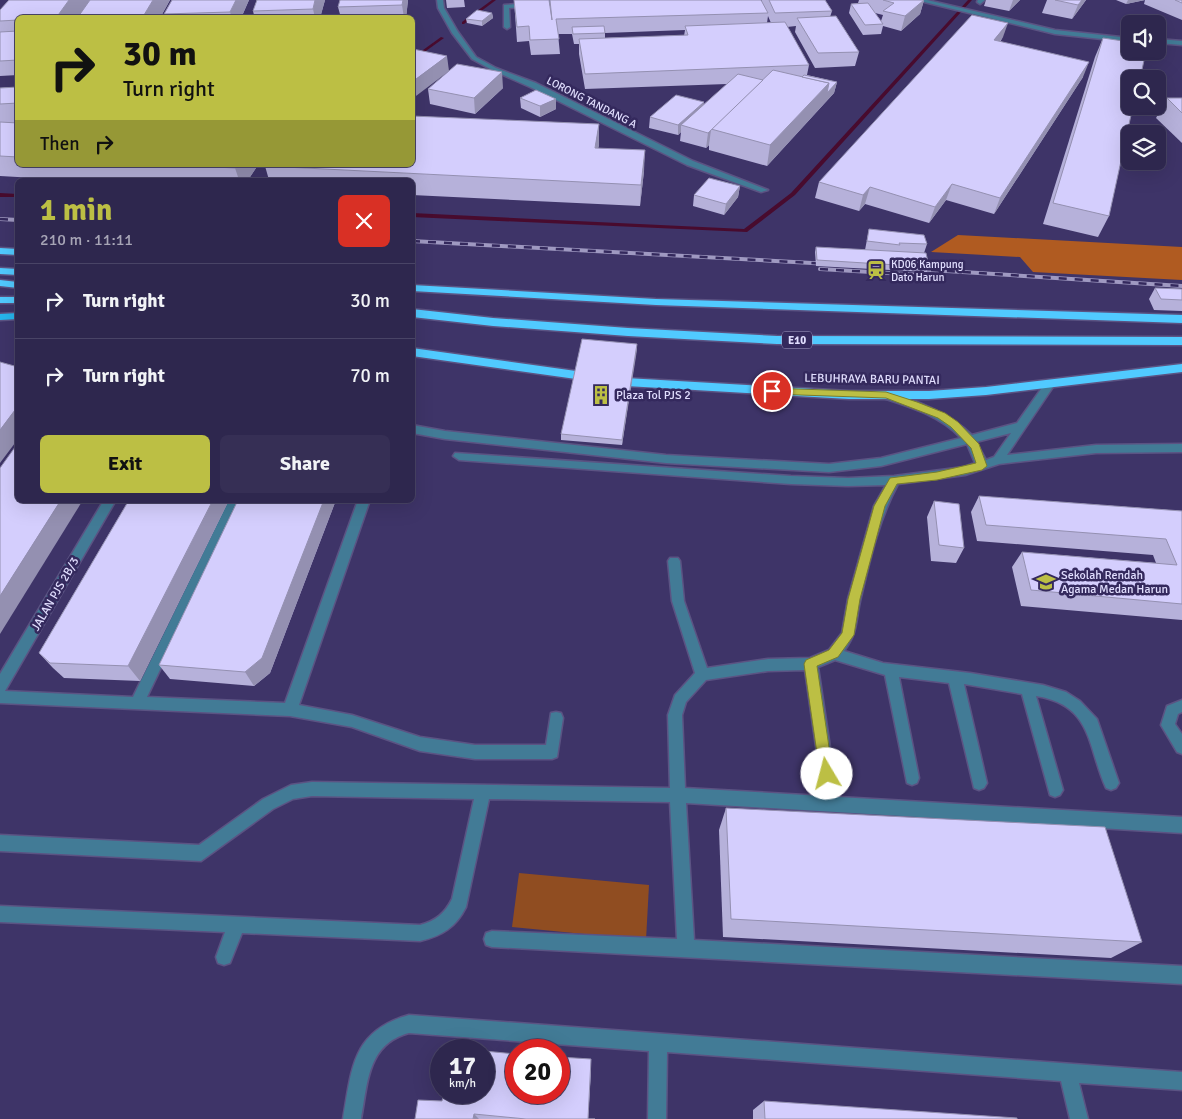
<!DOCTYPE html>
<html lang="en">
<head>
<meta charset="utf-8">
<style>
  :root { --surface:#2e274e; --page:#362f55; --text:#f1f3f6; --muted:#a7a5b6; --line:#494466; --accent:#bcbf44 }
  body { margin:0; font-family:Signika,sans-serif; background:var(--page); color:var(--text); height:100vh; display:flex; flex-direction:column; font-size:19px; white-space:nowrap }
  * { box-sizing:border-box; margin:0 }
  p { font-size:16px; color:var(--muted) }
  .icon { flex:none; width:28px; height:28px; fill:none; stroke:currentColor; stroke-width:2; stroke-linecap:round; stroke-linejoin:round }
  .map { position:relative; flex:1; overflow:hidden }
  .panel { position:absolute; left:15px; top:178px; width:400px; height:325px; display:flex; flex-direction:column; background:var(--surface); border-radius:8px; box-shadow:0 5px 20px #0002,0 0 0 1px var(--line) }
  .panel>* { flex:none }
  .hud { position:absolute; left:15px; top:15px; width:400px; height:152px; border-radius:8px; box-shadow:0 5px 20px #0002,0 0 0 1px var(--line); background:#bcbf44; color:#111; overflow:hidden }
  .tools { position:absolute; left:1121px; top:15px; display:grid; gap:10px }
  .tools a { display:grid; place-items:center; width:45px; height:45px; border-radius:8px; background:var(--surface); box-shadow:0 5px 20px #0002,0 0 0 1px var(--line); font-size:25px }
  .speed { position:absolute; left:430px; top:1039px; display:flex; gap:10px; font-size:25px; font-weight:700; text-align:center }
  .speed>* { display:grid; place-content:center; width:65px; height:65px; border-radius:50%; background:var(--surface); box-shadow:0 5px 20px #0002,0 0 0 1px var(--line); line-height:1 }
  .speed small { font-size:12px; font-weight:400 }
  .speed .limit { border:8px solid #d22; background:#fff; color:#111 }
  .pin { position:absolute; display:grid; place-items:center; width:42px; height:42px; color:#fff; margin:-21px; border:2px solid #fff; border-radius:50%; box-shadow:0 1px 5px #0007 }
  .me { position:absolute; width:55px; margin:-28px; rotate:352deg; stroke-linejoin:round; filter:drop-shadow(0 0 4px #0008) }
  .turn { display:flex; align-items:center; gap:18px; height:105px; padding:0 25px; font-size:22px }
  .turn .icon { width:65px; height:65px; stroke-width:2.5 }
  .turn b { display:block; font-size:35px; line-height:42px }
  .then { display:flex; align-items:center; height:48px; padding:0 25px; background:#0003; gap:10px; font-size:19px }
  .round { display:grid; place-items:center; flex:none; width:52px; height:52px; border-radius:8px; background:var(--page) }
  .headline { display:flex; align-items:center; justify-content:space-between; height:85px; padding:0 25px }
  h1 { font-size:30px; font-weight:700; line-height:38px; color:var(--accent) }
  .cta { display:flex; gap:10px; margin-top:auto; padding:10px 25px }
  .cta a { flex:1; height:58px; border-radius:8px; background:var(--accent); color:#111; font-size:20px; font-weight:700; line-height:58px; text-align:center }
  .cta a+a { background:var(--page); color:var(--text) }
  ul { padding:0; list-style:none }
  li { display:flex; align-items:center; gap:15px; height:75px; padding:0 25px; border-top:1px solid var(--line) }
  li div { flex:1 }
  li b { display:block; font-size:19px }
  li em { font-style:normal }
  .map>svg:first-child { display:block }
  .green { fill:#904d21 }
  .forest { fill:#b05b21 }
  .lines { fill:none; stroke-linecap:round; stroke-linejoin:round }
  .stream { fill:#480b2e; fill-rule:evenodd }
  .minor-casing { stroke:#5b5383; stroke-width:3 }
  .major-casing { stroke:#5b5383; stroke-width:3 }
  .highway-casing { stroke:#5b5383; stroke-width:3 }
  .minor { fill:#427b96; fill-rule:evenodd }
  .major { fill:#26b5ed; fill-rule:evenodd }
  .highway { fill:#51caff; fill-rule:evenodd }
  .rail-casing { stroke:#9f99c1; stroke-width:4 }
  .rail { stroke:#34295d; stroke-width:2.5; stroke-dasharray:8; stroke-linecap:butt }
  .wall { fill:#b6b1da; fill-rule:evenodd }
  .shaded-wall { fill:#9490b1 }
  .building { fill:#d4cefd; stroke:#9490b1 }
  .route { fill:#bcbf44; stroke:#7a7c2c }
  .labels { text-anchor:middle; stroke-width:5; stroke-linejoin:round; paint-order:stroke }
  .far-street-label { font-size:11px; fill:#e1defe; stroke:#34295d }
  .far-poi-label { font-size:11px; fill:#e1defe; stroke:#34295d; text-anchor:start }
  .shield { fill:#34295d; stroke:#ada8ce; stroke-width:1 }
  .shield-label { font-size:11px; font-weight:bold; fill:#e1defe }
  .street-label { font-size:12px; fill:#e1defe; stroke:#34295d }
  .poi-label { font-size:12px; fill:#e1defe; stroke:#34295d; text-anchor:start }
</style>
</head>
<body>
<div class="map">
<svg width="1182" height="1119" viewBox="0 0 1182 1119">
  <rect width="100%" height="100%" fill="#3e3468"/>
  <polygon class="green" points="519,873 649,885 646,940 512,927"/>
  <polygon class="forest" points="958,235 1182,247 1182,280 1033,272 1020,257 931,252"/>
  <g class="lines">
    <g class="stream">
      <polygon points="492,0 496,0 464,24 462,24 462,22"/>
      <polygon points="968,0 972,0 795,195 747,232 412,217 412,213 744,229 791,193"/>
      <polygon points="441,37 444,38 412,61 412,58"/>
      <polygon points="0,193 18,194 18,197 0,197"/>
    </g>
    <g class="minor-casing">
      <g id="minor">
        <polygon points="437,0 443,0 444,8 458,32 476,57 496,68 536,83 693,161 768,190 761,192 687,165 530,87 492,70 472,59 452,33 438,8"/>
        <polygon points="561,0 553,5 509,8 510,27 507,29 504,27 504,5"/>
        <polygon points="916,0 927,0 1055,30 1130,38 1130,42 1055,34"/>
        <polygon points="978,0 985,0 980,4 977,2"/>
        <polygon points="1158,39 1182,41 1182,45 1158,43"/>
        <path d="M1050,381L1055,384L1007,455L1096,445L1182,444V452L1096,453L999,464L965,475L898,484C879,519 870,559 861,597C855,621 859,630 844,651L883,663L970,673L1043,685L1066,692L1080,701L1097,719L1119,783L1116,788L1111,790L1106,788C1087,746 1093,705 1036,696L1063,790L1060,795L1055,797L1050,795L1022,694L964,684L987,783L984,788L979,790L974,788L949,683L899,677L919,778L917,783L912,785L907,783L885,675L835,660L818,667L834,774L832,779L827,781L822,779L820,774L805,670L768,671L706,680L686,702L682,715L685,788L1182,817V833L686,803L694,940L1182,966V984L492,947L486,945L484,939L486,933L492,931L677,939L670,802L489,799L466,907C456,927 442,936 420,941L242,933L230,963L224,965L218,963L216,957L225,932L0,922V906L420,925C436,921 445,913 452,899L474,799L312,796L293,799L273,809L201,861L0,851V835L199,845L263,799L291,785L312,782L670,788L668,715L675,695L695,673L672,601L668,561L670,558H678L680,561L684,601L707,668L768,659L810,658L829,650L842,633L848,599L874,506L886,485L848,486L791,484L459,460L453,456L455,453L791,476L848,478L894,476L964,467L975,463L967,444L881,466L829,472L666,463L445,439L412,433V425L445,431L666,455L829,464L881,458L961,438C940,416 911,407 883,398L882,395L883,392H891C921,403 949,413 972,435L1017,423L1046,382ZM1011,433L994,457L986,460L976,442Z"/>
        <polygon points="104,500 116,500 5,691 133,697 229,500 241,500 147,697 285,703 358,500 370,500 299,705 352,715 420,737 475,745 546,745 551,713 556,712 561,713 563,718 557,757 552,759 475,759 420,751 352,727 290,716 0,703 0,674"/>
        <polygon points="1182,700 1182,712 1178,714 1175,724 1182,734 1182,754 1177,752 1161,725 1167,706"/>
        <path d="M409,1015L1182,1072V1090L1079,1083L1088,1119H1070L1061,1081L667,1052L666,1119H648L649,1051L409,1033C367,1044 368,1083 361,1119H343C352,1068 352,1031 409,1015Z"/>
      </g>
    </g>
    <g class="major-casing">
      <polygon id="major" points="18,313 18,319 0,320 0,314"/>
    </g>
    <g class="highway-casing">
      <g id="highway">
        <polygon points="0,248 18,249 18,255 0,254"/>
        <polygon points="0,268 18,269 18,275 0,274"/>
        <polygon points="0,280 18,282 18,288 0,286"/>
        <polygon points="412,285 656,299 1182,315 1182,323 656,305 412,291"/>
        <rect x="0" y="297" width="18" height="6"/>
        <polygon points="412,309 493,318 628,328 777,336 1182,337 1182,345 777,344 628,336 493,326 412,317"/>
        <polygon points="412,348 626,378 849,391 929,391 986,387 1182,364 1182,372 986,395 929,399 849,399 626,386 412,356"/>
      </g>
    </g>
    <use href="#minor" class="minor"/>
    <use href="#major" class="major"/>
    <use href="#highway" class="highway"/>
    <g class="rail-casing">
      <g id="rail">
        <polyline points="0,219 18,220"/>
        <polyline points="412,241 830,264"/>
        <polyline points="820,269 922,275"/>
        <polyline points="915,269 1182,286"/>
      </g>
    </g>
    <use href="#rail" class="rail"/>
  </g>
  <g class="wall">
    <polygon points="9,0 170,0 160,18 18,18 18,75 0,76 0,10"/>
    <polygon points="249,0 242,16 254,15 253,11 257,0 325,0 320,18 165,18 164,14"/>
    <polygon points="408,0 406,18 341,18 338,7"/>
    <polygon points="446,0 464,0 465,7 447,8"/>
    <path d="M514,0L550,10V0L762,1V0H825L832,11L830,17L859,52L855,66L815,68L795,32L796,26L787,27L809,65L807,75L837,82L834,93L767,166L709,150V145L706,148L680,141L681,132L678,135L649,128L650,117L703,105L727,84L585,89L579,54V44H574L572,34H558L560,54L531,55L529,41L517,42ZM768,16L771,23H767ZM685,30L684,36L605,38V33Z"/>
    <path d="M859,0H924L920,14L901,31L883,26L881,34L863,35L849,13L851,4L858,3ZM875,13L883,15L881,21Z"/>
    <polygon points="986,0 1020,0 1009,11 984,6"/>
    <polygon points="1047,0 1086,0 1072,19 1042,13"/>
    <polygon points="1116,0 1145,0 1126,4"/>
    <polygon points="1145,0 1182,0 1182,20 1144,4"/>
    <polygon points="492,13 493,18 482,26 467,23 466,19"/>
    <polygon points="1003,37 1000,42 1083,77 994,214 946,200 929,223 865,204 859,211 815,198 819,182"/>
    <polygon points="1103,38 1109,216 1098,237 1043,224 1095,57"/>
    <polygon points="18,87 18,165 258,165 248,180 70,180 0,176 0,88"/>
    <polygon points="503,88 475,114 430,104 428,89"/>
    <polygon points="520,98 556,109 540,117 521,108"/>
    <polygon points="1167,98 1182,98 1182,143 1156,118"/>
    <polygon points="599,145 598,148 644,171 640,206 412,195 412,180 269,180 265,166"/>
    <polygon points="740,186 738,197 724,215 693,206 694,195"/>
    <polygon points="869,229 927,244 924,253 929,267 927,272 816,266 815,252 816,247 865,250"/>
    <polygon points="1155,288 1182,289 1182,311 1154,310 1149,299"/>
    <polygon points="637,344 622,445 561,440 561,434"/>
    <polygon points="979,496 1182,511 1182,620 1021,606 1012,567 1022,552 1156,563 1153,555 977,541 971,512"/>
    <polygon points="129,500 229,500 140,681 64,678 53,668 39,653"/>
    <polygon points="238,500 336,500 270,673 254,686 170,679 159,665"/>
    <polygon points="934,501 964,548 956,563 931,561 927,517"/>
    <polygon points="726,808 1142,942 1111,958 723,937 719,830"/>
    <polygon points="591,1070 588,1119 595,1119 415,1119 442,1101"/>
    <polygon points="764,1101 1017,1119 753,1119 753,1110"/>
  </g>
  <g class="shaded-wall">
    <polygon points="69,0 90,0 78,18 56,18"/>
    <polygon points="153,0 170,0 160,18 145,18 144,15"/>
    <polygon points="236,0 249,0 241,18 232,18 230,12"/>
    <polygon points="315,0 325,0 320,18 315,18 313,9"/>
    <polygon points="403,0 408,0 406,18 404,18 402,5"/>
    <polygon points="924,0 920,14 901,31 905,16"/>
    <polygon points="1013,0 1020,0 1009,11"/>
    <polygon points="1082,0 1086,0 1072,19 1078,5"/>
    <polygon points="1128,0 1145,0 1126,4"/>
    <polygon points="492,13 493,18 482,26 482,21"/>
    <polygon points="1008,23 1003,37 989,55 994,40"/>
    <polygon points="447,56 449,71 412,99 412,82"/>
    <polygon points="1089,62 1083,77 994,214 1000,198"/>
    <polygon points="502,72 503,88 475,114 474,98"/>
    <polygon points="837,82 834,93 767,166 770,145 829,83"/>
    <polygon points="556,99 556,109 540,117 540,106"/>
    <polygon points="704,102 703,112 681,125 681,132 678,135 678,125"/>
    <polygon points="599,124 599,145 594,169 595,148"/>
    <polygon points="711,130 709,145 706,148 708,133"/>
    <polygon points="645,150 644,171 640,206 641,185"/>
    <polygon points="237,165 258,165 248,180 239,180 235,168"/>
    <polygon points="952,184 946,200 929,223 935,207"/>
    <polygon points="740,186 738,197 724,215 726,204"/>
    <polygon points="870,187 865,204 859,211 863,195"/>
    <polygon points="637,344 637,350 622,445 622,440"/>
    <polygon points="18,406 18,439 0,463 0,430"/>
    <polygon points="61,500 83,500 0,634 0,596"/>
    <polygon points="213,500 229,500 140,681 128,666"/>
    <polygon points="324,500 336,500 270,673 254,686 245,672"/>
    <polygon points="591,1059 591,1070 588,1119"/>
    <polygon points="474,1114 479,1119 473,1119"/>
  </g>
  <g class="building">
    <polygon points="9,0 69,0 56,18 18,18 18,20 0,21 0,10"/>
    <polygon points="90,0 153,0 144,15 78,17"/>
    <polygon points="172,0 236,0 230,12 164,14"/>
    <polygon points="257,0 315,0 313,9 253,11"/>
    <polygon points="340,0 403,0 402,5 338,7"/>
    <polygon points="514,0 549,0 552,20 550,0 761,0 768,13 556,19 559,39 530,40 529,26 517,27"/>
    <polygon points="769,0 825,0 832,11 775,13"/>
    <polygon points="883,0 924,0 905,16 883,11 894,3"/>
    <polygon points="1055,0 1082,0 1078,5"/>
    <polygon points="1175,0 1182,0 1182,3"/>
    <polygon points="868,3 883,24 865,25 851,4"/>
    <polygon points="477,10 492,13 482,21 466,19"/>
    <polygon points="264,15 263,18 187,18"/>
    <polygon points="972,15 1008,23 994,40 1089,62 1000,198 952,184 935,207 870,187 863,195 819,182"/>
    <polygon points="836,16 859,52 818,53 797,18"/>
    <polygon points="785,22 809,65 585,74 579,39 688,35 685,26"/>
    <polygon points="604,26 605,33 573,34 572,27"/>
    <polygon points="18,31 18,60 0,61 0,32"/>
    <polygon points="1103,38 1130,42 1130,51 1146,51 1140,79 1130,79 1130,106 1133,106 1109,216 1053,203"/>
    <polygon points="412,49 413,49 447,56 412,82"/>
    <polygon points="457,64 502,72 474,98 428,89"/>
    <polygon points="773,70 829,83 770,145 711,129"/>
    <polygon points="738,74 763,80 708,133 681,125"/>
    <polygon points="804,75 837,82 827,93 829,83 802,77"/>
    <polygon points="18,87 18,103 0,104 0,88"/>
    <polygon points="536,90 556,99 540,106 520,98"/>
    <polygon points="676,95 704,102 678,125 650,117"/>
    <polygon points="1167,98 1182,98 1182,113"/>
    <polygon points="412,116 599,124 595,148 645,150 641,185 265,166 266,165 412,165"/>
    <polygon points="0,122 18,123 18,157 0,156"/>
    <polygon points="177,165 237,165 235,168"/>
    <polygon points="709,178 740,186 726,204 694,195"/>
    <polygon points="869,229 924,235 927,244 899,243 900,245 867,241"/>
    <polygon points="816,247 926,253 929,267 817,260"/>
    <polygon points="1155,288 1182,289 1182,300 1161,299"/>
    <polygon points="582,339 637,344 622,440 561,434"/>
    <polygon points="0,362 18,367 18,406 0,430"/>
    <polygon points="18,443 18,500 61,500 0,596 0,468"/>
    <polygon points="979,496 1182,511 1182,604 1031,590 1022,552 1177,565 1166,539 986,525"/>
    <polygon points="129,500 213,500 128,666 50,663 39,653"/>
    <polygon points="238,500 324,500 262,658 245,672 159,665"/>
    <polygon points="934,501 959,504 964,548 939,545"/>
    <polygon points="726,808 1105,827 1142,942 731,919"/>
    <polygon points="450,1049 466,1050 450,1050"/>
    <polygon points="484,1051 516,1054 516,1092 559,1092 559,1057 591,1059 588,1119 595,1119 526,1119 474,1114 473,1119 415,1119 418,1100 442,1101 444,1092 484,1092"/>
    <polygon points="764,1101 1017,1118 1017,1119 765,1119"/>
  </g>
  <polygon class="route" points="768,388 886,392 917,402 945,413 958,422 979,444 987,466 982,470 937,480 897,484 885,506 860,599 854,635 838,657 817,666 833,774 831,778 827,780 822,778 820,774 804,664 806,660 829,650 842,633 848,599 874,506 890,478 937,472 976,463 971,448 951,427 938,418 886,398 772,394 767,391"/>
  <defs>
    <g id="station-bare" transform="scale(1.5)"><path d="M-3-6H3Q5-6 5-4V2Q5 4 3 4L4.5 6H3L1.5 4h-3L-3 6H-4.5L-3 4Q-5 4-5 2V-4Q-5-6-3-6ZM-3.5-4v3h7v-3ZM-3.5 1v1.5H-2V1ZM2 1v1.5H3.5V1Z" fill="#bcbf44" stroke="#34295d" stroke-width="2.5" paint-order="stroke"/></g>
    <g id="building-bare" transform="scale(1.5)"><path d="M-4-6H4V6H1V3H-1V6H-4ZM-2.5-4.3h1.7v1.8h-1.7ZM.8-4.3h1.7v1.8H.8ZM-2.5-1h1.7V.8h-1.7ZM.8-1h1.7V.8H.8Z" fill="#bcbf44" stroke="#34295d" stroke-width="2.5" paint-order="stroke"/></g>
    <g id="school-bare" transform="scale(1.5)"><path d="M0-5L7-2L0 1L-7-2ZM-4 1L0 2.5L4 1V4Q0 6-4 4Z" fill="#bcbf44" stroke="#34295d" stroke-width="2.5" paint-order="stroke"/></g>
  </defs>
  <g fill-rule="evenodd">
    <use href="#station-bare" x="876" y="270"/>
    <use href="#building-bare" x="601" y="395"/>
    <use href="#school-bare" x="1046" y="582"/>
  </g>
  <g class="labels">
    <g class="far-street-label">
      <text transform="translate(592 102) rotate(27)" y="4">LORONG TANDANG A</text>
    </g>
    <g class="far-poi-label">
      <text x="891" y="268">KD06 Kampung<tspan x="891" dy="13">Dato Harun</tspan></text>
    </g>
    <rect class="shield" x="782" y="331.5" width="30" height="17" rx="4"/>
    <g class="shield-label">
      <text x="797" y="344">E10</text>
    </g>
    <g class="street-label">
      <text transform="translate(872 379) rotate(1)" y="4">LEBUHRAYA BARU PANTAI</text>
      <text transform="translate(55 594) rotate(-60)" y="4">JALAN PJS 2B/3</text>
    </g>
    <g class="poi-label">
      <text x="616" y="399">Plaza Tol PJS 2</text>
      <text x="1061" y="579">Sekolah Rendah<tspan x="1061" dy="14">Agama Medan Harun</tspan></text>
    </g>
  </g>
</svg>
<div class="tools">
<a><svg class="icon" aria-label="sound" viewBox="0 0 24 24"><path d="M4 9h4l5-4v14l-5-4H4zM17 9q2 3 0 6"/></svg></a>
<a><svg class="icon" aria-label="search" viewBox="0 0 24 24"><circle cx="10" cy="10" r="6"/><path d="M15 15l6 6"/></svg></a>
<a><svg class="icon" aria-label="layers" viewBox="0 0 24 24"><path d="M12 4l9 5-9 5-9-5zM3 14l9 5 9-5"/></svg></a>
</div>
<div class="speed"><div>17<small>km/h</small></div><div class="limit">20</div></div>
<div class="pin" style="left:772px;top:391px;background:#d93025"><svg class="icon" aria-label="arrive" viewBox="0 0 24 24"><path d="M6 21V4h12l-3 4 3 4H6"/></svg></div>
<svg class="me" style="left:827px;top:774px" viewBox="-20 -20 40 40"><circle r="19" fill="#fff"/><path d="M0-13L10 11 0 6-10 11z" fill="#bcbf44"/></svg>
<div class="hud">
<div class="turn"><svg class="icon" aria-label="right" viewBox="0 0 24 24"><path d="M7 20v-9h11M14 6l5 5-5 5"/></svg><div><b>30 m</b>Turn right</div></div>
<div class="then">Then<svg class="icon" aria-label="right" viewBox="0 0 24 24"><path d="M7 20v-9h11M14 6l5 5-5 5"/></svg></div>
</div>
<section class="panel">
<div class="headline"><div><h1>1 min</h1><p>210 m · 11:11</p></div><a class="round" style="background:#d93025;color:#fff"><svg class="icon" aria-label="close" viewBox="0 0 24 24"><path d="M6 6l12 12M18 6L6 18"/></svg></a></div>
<ul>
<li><svg class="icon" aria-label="right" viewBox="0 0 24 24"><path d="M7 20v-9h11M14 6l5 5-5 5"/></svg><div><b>Turn right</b></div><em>30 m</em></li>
<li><svg class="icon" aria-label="right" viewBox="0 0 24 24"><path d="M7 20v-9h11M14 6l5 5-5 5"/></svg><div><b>Turn right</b></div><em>70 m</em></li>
</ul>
<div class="cta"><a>Exit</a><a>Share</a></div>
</section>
</div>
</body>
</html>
